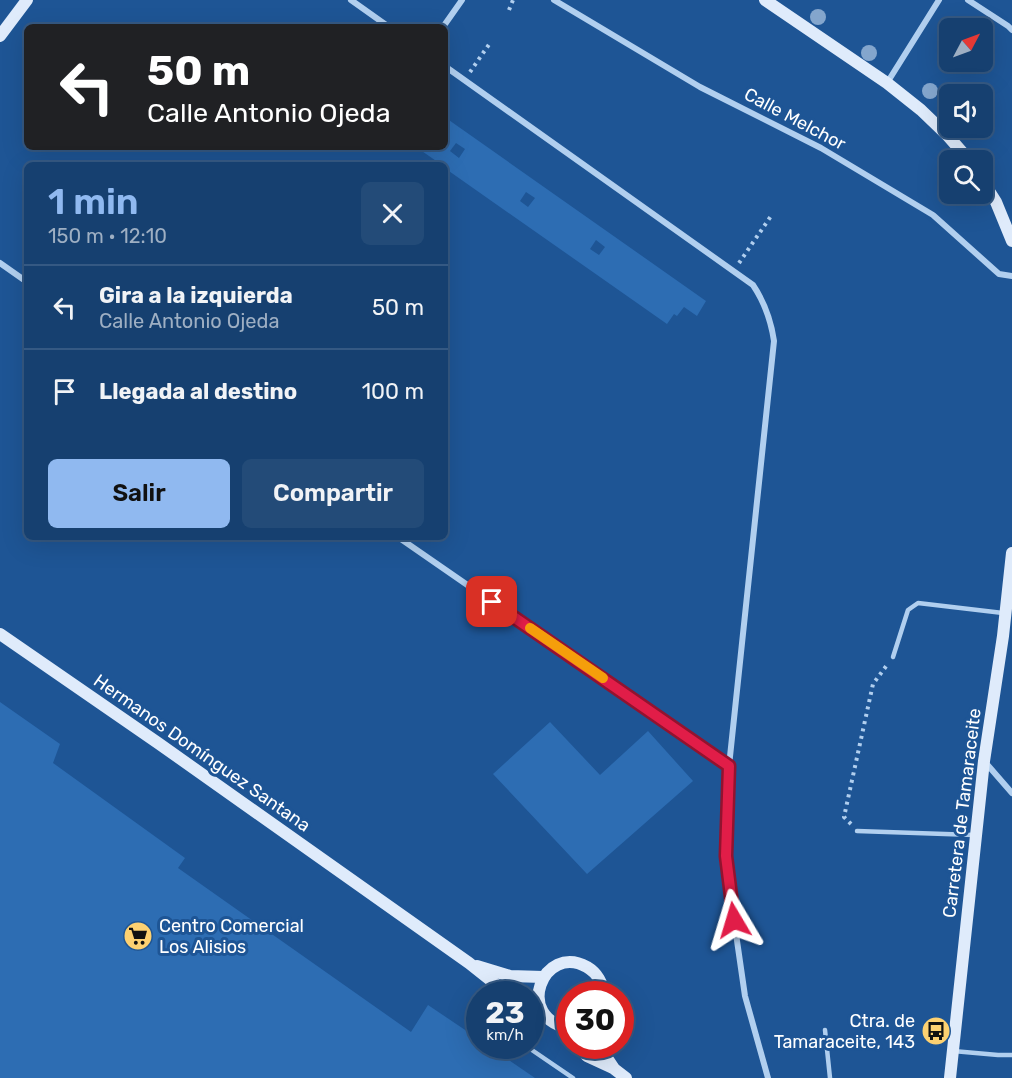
<!DOCTYPE html>
<html lang="es">
<head>
<meta charset="utf-8">
<style>
  :root { --surface:#164070; --page:#234b78; --text:#f1f3f6; --muted:#9eafc3; --line:#355983; --accent:#90b9f0 }
  body { margin:0; font-family:Rubik,sans-serif; background:var(--page); color:var(--text); height:100vh; display:flex; flex-direction:column; font-size:22px; white-space:nowrap }
  * { box-sizing:border-box; margin:0 }
  p { font-size:20px; color:var(--muted) }
  .icon { flex:none; width:33px; height:33px; fill:none; stroke:currentColor; stroke-width:2; stroke-linecap:round; stroke-linejoin:round }
  .map { position:relative; flex:1; overflow:hidden }
  .panel { position:absolute; left:24px; top:162px; width:424px; height:378px; display:flex; flex-direction:column; background:var(--surface); border-radius:9px; box-shadow:0 6px 24px #0002,0 0 0 2px var(--line) }
  .panel>* { flex:none }
  .guide { position:absolute; left:24px; top:24px; width:424px; height:126px; border-radius:9px; box-shadow:0 6px 24px #0002,0 0 0 2px var(--line); background:#202124; color:#fff; overflow:hidden }
  .needle { width:39px; rotate:49deg }
  .controls { position:absolute; left:939px; top:18px; display:grid; gap:12px }
  .controls a { display:grid; place-items:center; width:54px; height:54px; border-radius:9px; background:var(--surface); box-shadow:0 6px 24px #0002,0 0 0 2px var(--line); font-size:30px }
  .speed { position:absolute; left:466px; top:981px; display:flex; gap:12px; font-size:30px; font-weight:700; text-align:center }
  .speed>* { display:grid; place-content:center; width:78px; height:78px; border-radius:50%; background:var(--surface); box-shadow:0 6px 24px #0002,0 0 0 2px var(--line); line-height:1 }
  .speed small { font-size:15px; font-weight:400 }
  .speed .limit { border:9px solid #d22; background:#fff; color:#111 }
  .pin { position:absolute; display:grid; place-items:center; width:51px; height:51px; color:#fff; margin:-26px; border-radius:12px; box-shadow:0 3px 9px #0006 }
  .me { position:absolute; width:66px; margin:-33px; rotate:353deg; stroke-linejoin:round; filter:drop-shadow(0 0 4px #0008) }
  .turn { display:flex; align-items:center; gap:21px; height:126px; padding:0 24px; font-size:27px }
  .turn .icon { width:78px; height:78px; stroke-width:2.5 }
  .turn b { display:block; font-size:42px; line-height:51px }
  .round { display:grid; place-items:center; flex:none; width:63px; height:63px; border-radius:9px; background:var(--page) }
  .head { display:flex; align-items:center; justify-content:space-between; height:102px; padding:0 24px }
  h1 { font-size:36px; font-weight:600; line-height:45px; color:var(--accent) }
  .action { display:flex; gap:12px; margin-top:auto; padding:12px 24px }
  .action a { flex:1; height:69px; border-radius:9px; background:var(--accent); color:#111; font-size:24px; font-weight:600; line-height:69px; text-align:center }
  .action a+a { background:var(--page); color:var(--text) }
  ul { padding:0; list-style:none }
  li { display:flex; align-items:center; gap:18px; height:84px; padding:0 24px; border-top:2px solid var(--line) }
  li div { flex:1 }
  li b { display:block; font-size:22px }
  li em { font-style:normal }
  .map>svg:first-child { display:block }
  .building { fill:#2d6db3; fill-rule:evenodd }
  .lines { fill:none; stroke-linecap:round; stroke-linejoin:round }
  .path { stroke:#b1cfef; stroke-width:4; stroke-dasharray:3 4.5; stroke-linecap:butt }
  .lane { stroke:#b1cfef; stroke-width:4.5 }
  .street { stroke:#b1cfef; stroke-width:6 }
  .secondary { stroke:#dfebfb; stroke-width:12 }
  .tree { fill:#84a6cd }
  .route-casing { stroke:#92132f; stroke-width:15 }
  .route { stroke:#e11d48; stroke-width:10 }
  .slow { stroke:#f59e0b; stroke-width:10 }
  .labels { text-anchor:middle; stroke-width:6; stroke-linejoin:round; paint-order:stroke }
  .street-label { font-size:18px; fill:#fff; stroke:#1e5595 }
  .poi-label { font-size:18px; fill:#fff; stroke:#1e5595; text-anchor:start }
</style>
</head>
<body>
<div class="map">
<svg width="1012" height="1078" viewBox="0 0 1012 1078">
  <rect width="100%" height="100%" fill="#1e5595"/>
  <g class="building">
    <path d="M446,118L706,301L697,316L684,307L677,316L674,314L667,324L446,169V165H442L416,147H446ZM456,143L465,149L459,158L450,151ZM526,192L535,198L528,207L520,201ZM596,240L605,247L599,255L590,249Z"/>
    <polygon points="0,702 60,744 53,763 185,858 178,868 411,1032 428,1005 480,1040 480,1046 488,1046 535,1078 0,1078"/>
    <polygon points="550,722 600,775 648,731 693,781 587,874 493,774"/>
  </g>
  <g class="lines">
    <g class="path">
      <polyline points="509,10 513,0"/>
      <polyline points="470,72 490,43"/>
      <polyline points="739,263 771,216"/>
      <polyline points="851,824 844,817 873,684 887,665"/>
    </g>
    <g class="lane">
      <polyline points="893,657 908,610 918,603 1003,613"/>
      <polyline points="857,831 974,835"/>
      <polyline points="825,1030 830,1078"/>
      <polyline points="526,1046 573,1078"/>
      <polyline points="953,1051 998,1055 1012,1055"/>
    </g>
    <g class="street">
      <polyline points="351,0 389,27"/>
      <polyline points="554,0 700,87 821,148 933,215 999,274 1012,276"/>
      <polyline points="968,0 1008,26 1012,30"/>
      <polyline points="443,27 462,0"/>
      <path d="M446,67L753,285C765,303 771,320 774,341L729,766L726,856L734,920L745,996L768,1078"/>
      <polyline points="887,83 939,0"/>
      <polyline points="0,263 27,282"/>
      <polyline points="398,537 729,766"/>
      <polyline points="985,762 1012,793"/>
    </g>
    <g class="secondary">
      <polyline points="765,0 887,83 921,110 948,136 969,160"/>
      <polyline points="0,36 27,0"/>
      <polyline points="982,180 996,202 1012,241"/>
      <polyline points="0,634 158,743 469,963 508,994"/>
      <polyline points="477,966 510,976 543,977"/>
      <path d="M570,1028C513,1019 543,942 587,967C597,973 603,983 603,994"/>
      <polyline points="578,1046 587,1056 613,1068 626,1078"/>
      <polyline points="599,1046 613,1067"/>
      <polyline points="950,1078 984,761 1003,636 1012,553"/>
    </g>
  </g>
  <g class="tree">
    <circle cx="818" cy="17" r="8"/>
    <circle cx="869" cy="53" r="8"/>
    <circle cx="930" cy="91" r="8"/>
  </g>
  <g class="lines">
    <g class="route-casing">
      <polyline id="route" points="492,602 729,766 726,856 734,920"/>
    </g>
    <use href="#route" class="route"/>
    <polyline class="slow" points="530,628 603,678"/>
  </g>
  <defs>
    <g id="supermarket-disc" transform="scale(1.5)"><circle r="9.5" fill="#fdd171" stroke="#1e5595"/><path d="M-6-5.5h2.5l.6 2H6L4.5 2H-2.5L-4.4-4H-6ZM-1.5 3.2a1.3 1.3 0 1 0 .1 0ZM3 3.2a1.3 1.3 0 1 0 .1 0Z" fill="#111"/></g>
    <g id="bus-disc" transform="scale(1.5)"><circle r="9.5" fill="#fdd171" stroke="#1e5595"/><path d="M-5-6H5V4H4V6H2V4H-2V6H-4V4H-5ZM-3.5-4V0h7V-4ZM-3.5 1.2v1.5H-2V1.2ZM2 1.2v1.5H3.5V1.2Z" fill="#111"/></g>
  </defs>
  <g fill-rule="evenodd">
    <use href="#supermarket-disc" x="138" y="936"/>
    <use href="#bus-disc" x="936" y="1031"/>
  </g>
  <g class="labels">
    <g class="street-label">
      <text transform="translate(795 119) rotate(28)" y="6">Calle Melchor</text>
      <text transform="translate(202 753) rotate(35)" y="6">Hermanos Domínguez Santana</text>
      <text transform="translate(962 813) rotate(-83)" y="6">Carretera de Tamaraceite</text>
    </g>
    <g class="poi-label">
      <text x="159" y="932">Centro Comercial<tspan x="159" dy="21">Los Alisios</tspan></text>
      <text x="915" y="1027" text-anchor="end">Ctra. de<tspan x="915" dy="21">Tamaraceite, 143</tspan></text>
    </g>
  </g>
</svg>
<div class="controls">
<a><svg class="needle" viewBox="-14 -14 28 28"><path d="M0-13l5 13h-10z" fill="#e53935"/><path d="M0 13l5-13h-10z" fill="#9eafc3"/></svg></a>
<a><svg class="icon" aria-label="sound" viewBox="0 0 24 24"><path d="M4 9h4l5-4v14l-5-4H4zM17 9q2 3 0 6"/></svg></a>
<a><svg class="icon" aria-label="search" viewBox="0 0 24 24"><circle cx="10" cy="10" r="6"/><path d="M15 15l6 6"/></svg></a>
</div>
<div class="speed"><div>23<small>km/h</small></div><div class="limit">30</div></div>
<div class="pin" style="left:492px;top:602px;background:#d93025"><svg class="icon" aria-label="arrive" viewBox="0 0 24 24"><path d="M6 21V4h12l-3 4 3 4H6"/></svg></div>
<svg class="me" style="left:734px;top:920px" viewBox="-20 -20 40 40"><path d="M0-17L14 15 0 8-14 15z" fill="#e11d48" stroke="#fff" stroke-width="4"/></svg>
<div class="guide">
<div class="turn"><svg class="icon" aria-label="left" viewBox="0 0 24 24"><path d="M17 20v-9H6M10 6l-5 5 5 5"/></svg><div><b>50 m</b>Calle Antonio Ojeda</div></div>
</div>
<section class="panel">
<div class="head"><div><h1>1 min</h1><p>150 m · 12:10</p></div><a class="round"><svg class="icon" aria-label="close" viewBox="0 0 24 24"><path d="M6 6l12 12M18 6L6 18"/></svg></a></div>
<ul>
<li><svg class="icon" aria-label="left" viewBox="0 0 24 24"><path d="M17 20v-9H6M10 6l-5 5 5 5"/></svg><div><b>Gira a la izquierda</b><p>Calle Antonio Ojeda</p></div><em>50 m</em></li>
<li><svg class="icon" aria-label="arrive" viewBox="0 0 24 24"><path d="M6 21V4h12l-3 4 3 4H6"/></svg><div><b>Llegada al destino</b></div><em>100 m</em></li>
</ul>
<div class="action"><a>Salir</a><a>Compartir</a></div>
</section>
</div>
</body>
</html>
